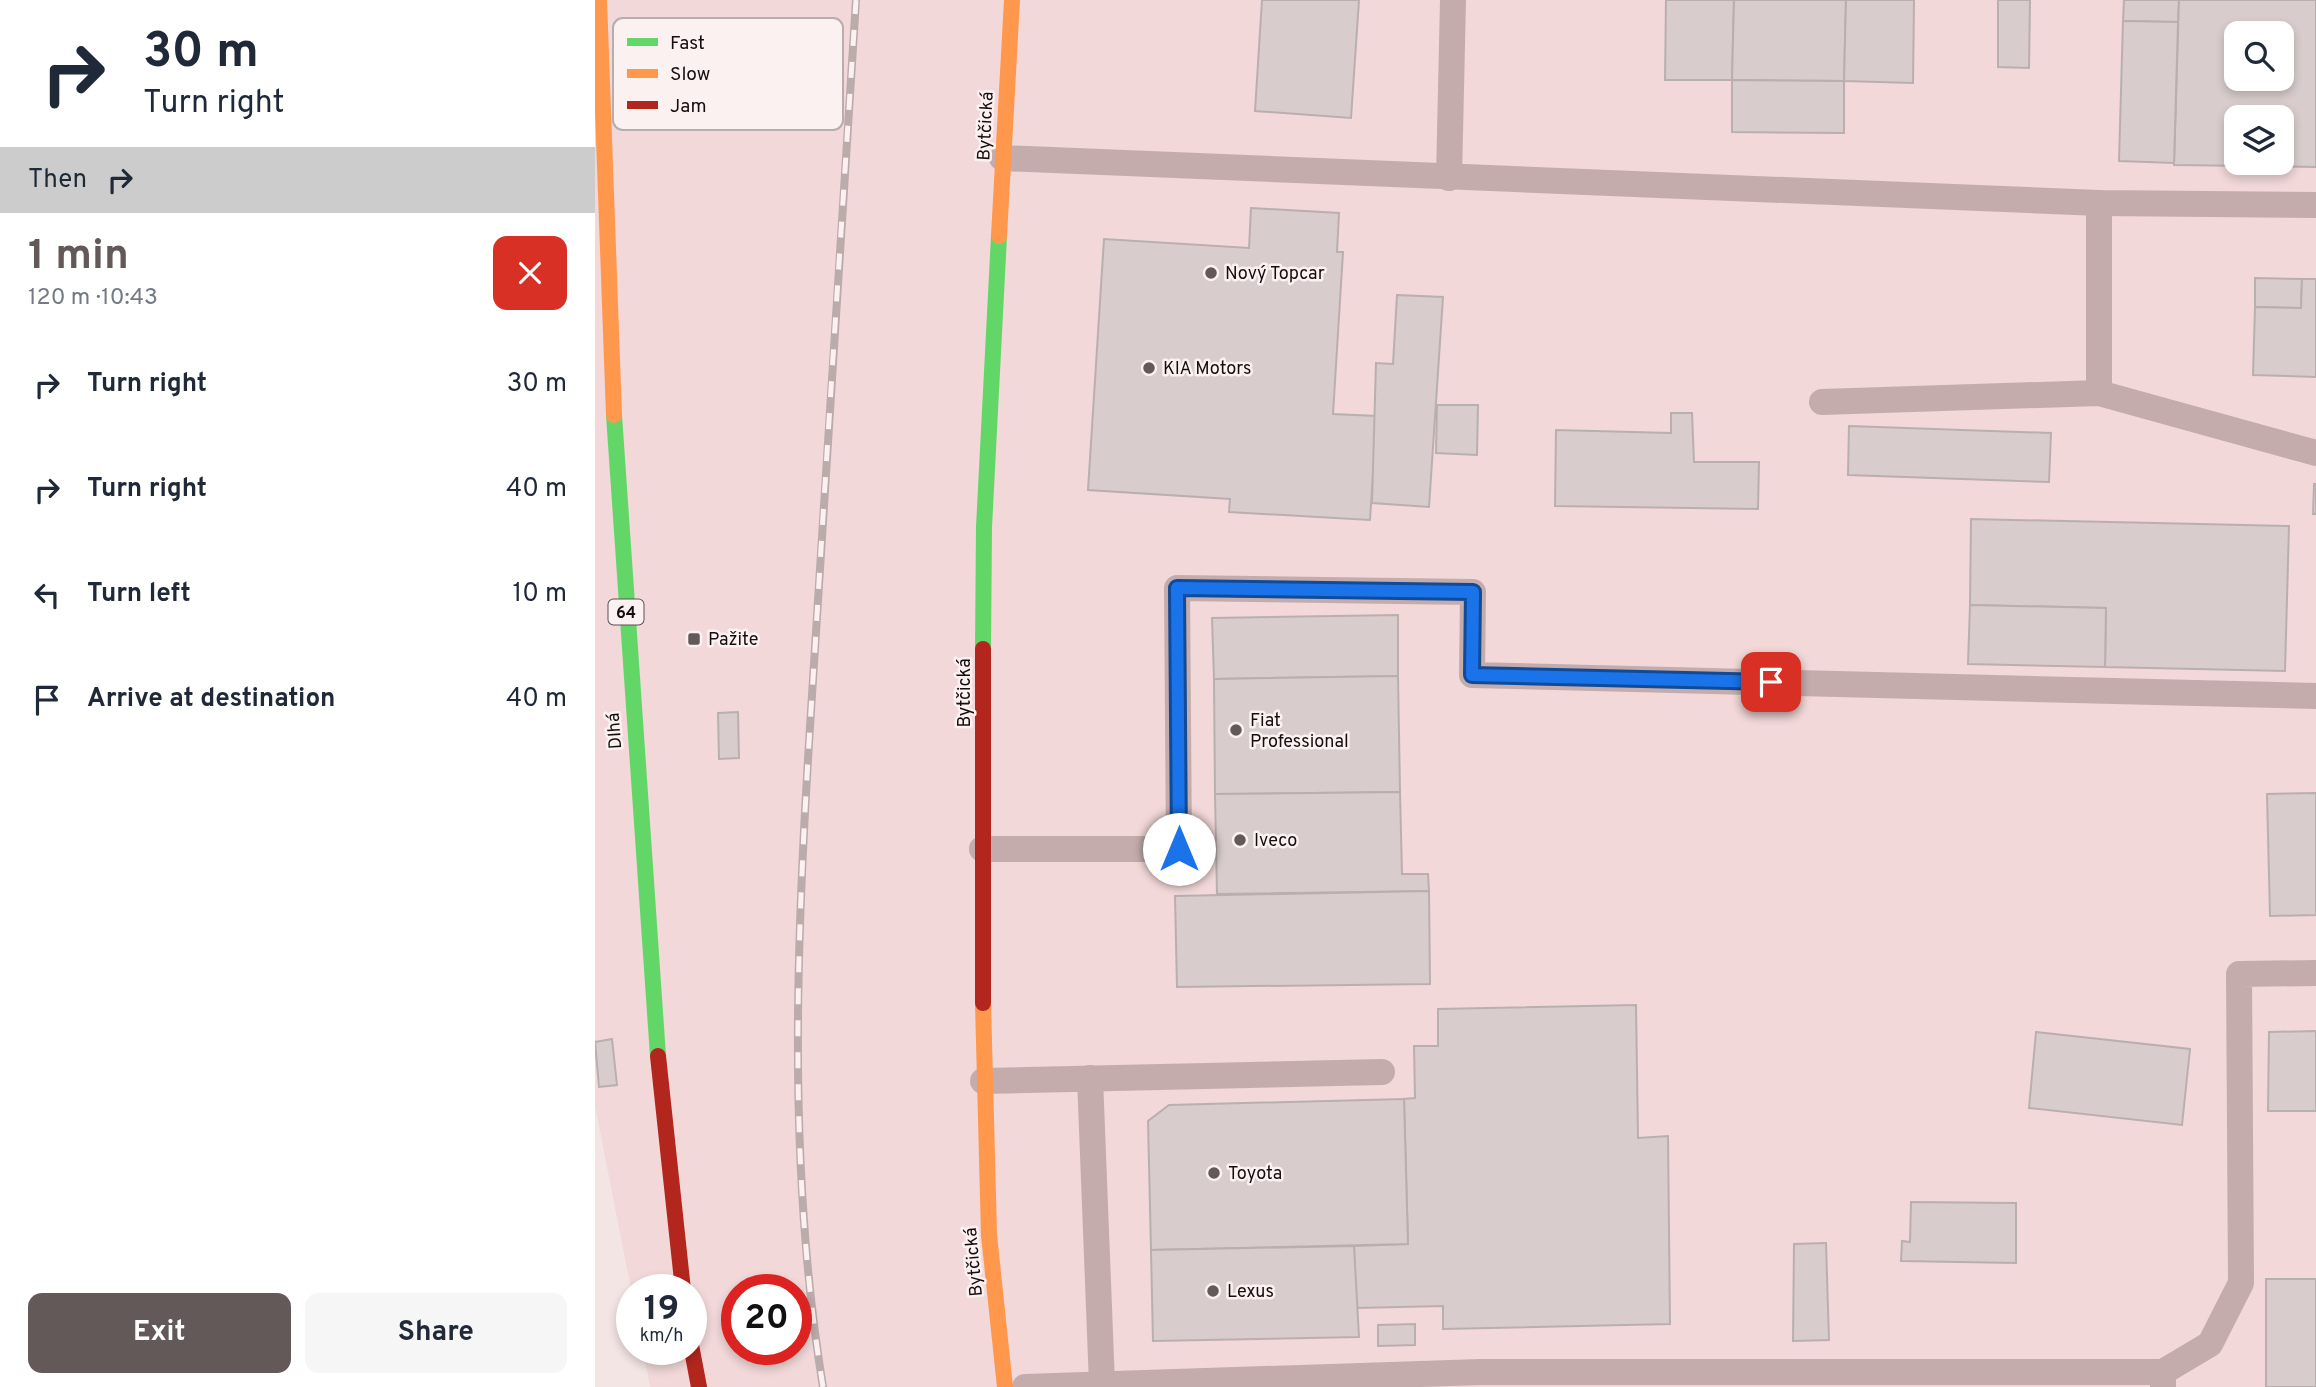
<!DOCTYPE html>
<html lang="en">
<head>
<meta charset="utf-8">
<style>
  :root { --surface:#fff; --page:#f6f6f7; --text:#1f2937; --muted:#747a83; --accent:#645959 }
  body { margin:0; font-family:Overpass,sans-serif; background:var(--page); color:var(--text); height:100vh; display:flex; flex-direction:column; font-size:26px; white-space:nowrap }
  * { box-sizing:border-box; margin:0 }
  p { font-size:23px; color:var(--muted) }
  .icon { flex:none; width:38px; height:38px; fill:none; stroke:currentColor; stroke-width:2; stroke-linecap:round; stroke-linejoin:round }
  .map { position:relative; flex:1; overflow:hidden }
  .details { display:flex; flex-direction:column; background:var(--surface); width:595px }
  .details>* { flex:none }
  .guide { background:#fff; color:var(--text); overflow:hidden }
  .controls { position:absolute; left:1629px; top:21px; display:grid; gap:14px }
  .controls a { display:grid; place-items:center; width:70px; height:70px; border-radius:14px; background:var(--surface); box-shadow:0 4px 10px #0003; font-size:35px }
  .speed { position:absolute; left:21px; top:1274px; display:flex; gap:14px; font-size:35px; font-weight:700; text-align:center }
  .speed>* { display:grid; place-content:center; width:91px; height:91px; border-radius:50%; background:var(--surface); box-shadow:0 4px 10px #0003; line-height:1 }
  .speed small { font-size:18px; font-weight:400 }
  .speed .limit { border:10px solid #d22; background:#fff; color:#111 }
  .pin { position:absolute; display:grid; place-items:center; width:60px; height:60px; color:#fff; margin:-30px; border-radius:14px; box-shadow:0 4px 10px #0006 }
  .me { position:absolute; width:77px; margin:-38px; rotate:0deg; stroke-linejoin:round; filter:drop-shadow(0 0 5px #0008) }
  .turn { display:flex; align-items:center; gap:24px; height:147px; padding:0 28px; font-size:32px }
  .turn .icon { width:91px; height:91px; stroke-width:2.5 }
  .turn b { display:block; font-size:49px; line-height:60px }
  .then { display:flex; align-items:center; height:66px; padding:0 28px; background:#0003; gap:14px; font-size:26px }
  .round { display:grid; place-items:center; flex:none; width:74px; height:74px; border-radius:14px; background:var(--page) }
  .overview { display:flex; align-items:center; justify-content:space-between; height:119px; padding:0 28px }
  h1 { font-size:42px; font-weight:700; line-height:52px; color:var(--accent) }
  .primary-button { display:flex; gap:14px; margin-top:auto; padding:14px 28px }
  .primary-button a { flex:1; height:80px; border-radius:14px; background:var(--accent); color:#fff; font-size:28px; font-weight:700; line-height:80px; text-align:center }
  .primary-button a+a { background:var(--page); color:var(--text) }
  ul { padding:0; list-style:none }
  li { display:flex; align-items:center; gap:21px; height:105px; padding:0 28px }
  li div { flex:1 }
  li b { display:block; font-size:26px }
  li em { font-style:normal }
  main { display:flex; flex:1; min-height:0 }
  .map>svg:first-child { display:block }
  .built { fill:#f2d8d8; fill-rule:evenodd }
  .building { fill:#d8cccc; stroke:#baafaf; stroke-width:2; fill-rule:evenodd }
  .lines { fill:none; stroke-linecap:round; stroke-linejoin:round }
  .lane { stroke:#c4acad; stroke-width:26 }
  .fast { stroke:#63d668; stroke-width:16 }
  .slow { stroke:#ff974d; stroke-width:16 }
  .jam { stroke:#b3261e; stroke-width:16 }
  .rail-casing { stroke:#bbabab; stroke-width:8 }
  .rail { stroke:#fcf1f1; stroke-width:5; stroke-dasharray:16; stroke-linecap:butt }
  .route-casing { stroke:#114b97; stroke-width:18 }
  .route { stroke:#1a73e8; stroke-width:12 }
  .poi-dot { fill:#645959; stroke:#fcf1f1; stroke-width:2.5 }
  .labels { text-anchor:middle; stroke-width:5; stroke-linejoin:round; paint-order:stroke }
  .shield { fill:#fcf1f1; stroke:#5b5152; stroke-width:2 }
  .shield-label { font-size:16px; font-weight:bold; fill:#160d0e }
  .street-label { font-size:18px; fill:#160d0e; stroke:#fcf1f1 }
  .poi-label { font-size:18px; fill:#160d0e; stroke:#fcf1f1; text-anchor:start }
  .key { fill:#fcf1f1; stroke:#b7adad; stroke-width:2 }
  .key-label { font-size:19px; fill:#160d0e }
</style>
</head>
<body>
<main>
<section class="details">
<div class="guide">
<div class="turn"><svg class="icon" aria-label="right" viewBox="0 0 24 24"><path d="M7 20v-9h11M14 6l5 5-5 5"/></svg><div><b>30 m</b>Turn right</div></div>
<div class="then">Then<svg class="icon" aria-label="right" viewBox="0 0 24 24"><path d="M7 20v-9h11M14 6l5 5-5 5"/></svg></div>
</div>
<div class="overview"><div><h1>1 min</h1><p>120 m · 10:43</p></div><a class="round" style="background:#d93025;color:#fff"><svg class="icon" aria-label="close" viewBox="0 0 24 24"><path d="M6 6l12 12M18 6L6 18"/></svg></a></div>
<ul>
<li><svg class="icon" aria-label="right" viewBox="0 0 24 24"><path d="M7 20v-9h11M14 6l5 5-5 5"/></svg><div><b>Turn right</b></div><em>30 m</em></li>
<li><svg class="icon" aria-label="right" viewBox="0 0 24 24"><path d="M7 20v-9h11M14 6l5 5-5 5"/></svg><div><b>Turn right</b></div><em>40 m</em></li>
<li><svg class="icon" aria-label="left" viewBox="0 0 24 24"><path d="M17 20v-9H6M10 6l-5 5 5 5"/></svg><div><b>Turn left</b></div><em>10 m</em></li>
<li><svg class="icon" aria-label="arrive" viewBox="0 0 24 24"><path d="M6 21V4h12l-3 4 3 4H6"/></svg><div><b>Arrive at destination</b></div><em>40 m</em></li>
</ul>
<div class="primary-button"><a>Exit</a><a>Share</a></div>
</section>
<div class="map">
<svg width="1721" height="1387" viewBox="0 0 1721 1387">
  <rect width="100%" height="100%" fill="#f4e5e5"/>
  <path class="built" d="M0,0H1721V1387H55L48,1349H96V1290H37V1294L0,1106ZM1642,33H1687V79H1642ZM1642,117H1687V163H1642ZM142,1290H201V1349H142Z"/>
  <g class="building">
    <polygon points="667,0 764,0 756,118 660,111"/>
    <polygon points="1071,0 1139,0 1137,80 1070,80"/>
    <polygon points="1139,0 1251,0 1249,81 1137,80"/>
    <polygon points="1251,0 1319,0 1318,83 1249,81"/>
    <polygon points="1403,0 1435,0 1434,68 1403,67"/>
    <polygon points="1529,0 1584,0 1583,22 1528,21"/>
    <path d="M1584,0H1721V167L1579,165ZM1642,33H1687V79H1642ZM1642,117H1687V163H1642Z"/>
    <polygon points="1528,21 1583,22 1579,163 1524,161"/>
    <polygon points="1137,80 1249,81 1249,133 1137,132"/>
    <polygon points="656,208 744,213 742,252 748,252 738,414 782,416 775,520 634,512 635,499 493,490 509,239 654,248"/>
    <polygon points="1660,278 1707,279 1706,308 1660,307"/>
    <polygon points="1707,279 1721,279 1721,377 1658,375 1660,307 1706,308"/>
    <polygon points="802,295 848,297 834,507 777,503 781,363 798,364"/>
    <polygon points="842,405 883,405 882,455 841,453"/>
    <polygon points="1076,413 1097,413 1099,462 1164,462 1163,509 960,506 961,430 1076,433"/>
    <polygon points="1254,426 1456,433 1454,482 1253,475"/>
    <polygon points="1719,484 1721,484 1721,514 1718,514"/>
    <polygon points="1376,519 1694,526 1690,671 1510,667 1511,608 1375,605"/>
    <polygon points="1375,605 1511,608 1510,667 1373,664"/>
    <polygon points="803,615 803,676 619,679 617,618"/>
    <polygon points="803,676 805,792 620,794 619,679"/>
    <polygon points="143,712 144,758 124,759 123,713"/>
    <polygon points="805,792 807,874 833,874 834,891 622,894 620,794"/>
    <polygon points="1721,793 1721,915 1675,916 1672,794"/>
    <polygon points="834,891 835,984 582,987 580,896"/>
    <polygon points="1041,1005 1043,1138 1073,1136 1075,1324 848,1329 848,1306 761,1308 759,1246 813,1244 809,1099 820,1098 819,1046 843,1046 843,1009"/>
    <polygon points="1721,1031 1721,1111 1673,1111 1674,1032"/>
    <polygon points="1441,1032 1595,1049 1587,1125 1434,1108"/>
    <polygon points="17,1039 22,1085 4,1087 0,1042"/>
    <polygon points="809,1099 813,1244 556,1250 553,1121 574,1105"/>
    <polygon points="1316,1202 1421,1203 1421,1263 1306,1261 1307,1241 1315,1242"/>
    <polygon points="1231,1243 1234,1340 1198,1341 1199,1244"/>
    <polygon points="759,1246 764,1337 558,1341 556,1250"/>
    <rect x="1671" y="1279" width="50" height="108"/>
    <polygon points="820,1324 820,1345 783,1346 783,1325"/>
  </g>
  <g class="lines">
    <g class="lane">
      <polyline points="407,158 1504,203 1721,205"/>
      <polyline points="854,178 858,0"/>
      <polyline points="1504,203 1504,393"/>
      <polyline points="1227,402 1504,393 1721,453"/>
      <polyline points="387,849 584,849 582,588 878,592 877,675 1721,696"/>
      <polyline points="495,1078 507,1384"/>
      <polyline points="388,1081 787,1072"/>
      <polyline points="1568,1372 1615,1344 1646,1283 1644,974 1721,973"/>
      <polyline points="430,1387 885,1372 1568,1372 1568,1387"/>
    </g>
    <g class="fast">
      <polyline points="19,415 63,1056"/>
      <polyline points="388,649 389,527 404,236"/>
    </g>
    <g class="slow">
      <polyline points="4,0 19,415"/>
      <polyline points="404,236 417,0"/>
      <polyline points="388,1003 394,1235 410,1387"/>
    </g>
    <g class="jam">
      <polyline points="388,1003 388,649"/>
      <polyline points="63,1056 88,1290"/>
      <polyline points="96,1345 104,1387"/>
    </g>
    <g class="rail-casing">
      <path id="rail" d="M228,1387C188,1142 204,895 220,648C233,432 247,216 261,0"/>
    </g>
    <use href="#rail" class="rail"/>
  </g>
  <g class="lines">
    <g class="route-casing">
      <polyline id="route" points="584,849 582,588 878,592 877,675 1176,682"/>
    </g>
    <use href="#route" class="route"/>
  </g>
  <g class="poi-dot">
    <circle cx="616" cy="273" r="7"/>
    <circle cx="554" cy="368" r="7"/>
    <rect x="92" y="632" width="14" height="14" rx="3.5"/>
    <circle cx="641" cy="730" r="7"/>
    <circle cx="645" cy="840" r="7"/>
    <circle cx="619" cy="1173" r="7"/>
    <circle cx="618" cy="1291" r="7"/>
  </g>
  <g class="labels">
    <rect class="shield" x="13.5" y="599.5" width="35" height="25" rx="5"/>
    <g class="shield-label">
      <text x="31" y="618">64</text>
    </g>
    <g class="street-label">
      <text transform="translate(390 126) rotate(-87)" y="6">Bytčická</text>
      <text transform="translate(369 693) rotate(-90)" y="6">Bytčická</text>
      <text transform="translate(19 731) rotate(-94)" y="6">Dlhá</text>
      <text transform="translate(378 1262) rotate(-95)" y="6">Bytčická</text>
    </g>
    <g class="poi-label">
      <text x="630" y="279">Nový Topcar</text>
      <text x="568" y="374">KIA Motors</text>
      <text x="113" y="645">Pažite</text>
      <text x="655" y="726">Fiat<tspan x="655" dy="21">Professional</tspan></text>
      <text x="659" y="846">Iveco</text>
      <text x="633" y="1179">Toyota</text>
      <text x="632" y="1297">Lexus</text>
    </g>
  </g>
  <rect x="18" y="18" width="230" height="112" rx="10" class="key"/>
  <rect x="32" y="38" width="31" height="8" fill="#63d668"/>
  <rect x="32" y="69" width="31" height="9" fill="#ff974d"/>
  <rect x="32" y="101" width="31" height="8" fill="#b3261e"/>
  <g class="key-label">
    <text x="75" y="49">Fast</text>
    <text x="75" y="80">Slow</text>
    <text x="75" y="112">Jam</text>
  </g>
</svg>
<div class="controls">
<a><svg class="icon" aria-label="search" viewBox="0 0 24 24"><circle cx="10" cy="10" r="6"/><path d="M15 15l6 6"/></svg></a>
<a><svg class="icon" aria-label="layers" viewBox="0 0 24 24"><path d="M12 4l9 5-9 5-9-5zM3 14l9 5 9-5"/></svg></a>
</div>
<div class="speed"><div>19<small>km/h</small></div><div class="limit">20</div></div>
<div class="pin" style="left:1176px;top:682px;background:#d93025"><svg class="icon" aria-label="arrive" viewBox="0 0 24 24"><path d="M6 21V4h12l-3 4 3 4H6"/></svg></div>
<svg class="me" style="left:584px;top:849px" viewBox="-20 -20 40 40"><circle r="19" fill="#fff"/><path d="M0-13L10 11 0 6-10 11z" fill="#1a73e8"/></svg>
</div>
</main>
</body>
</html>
